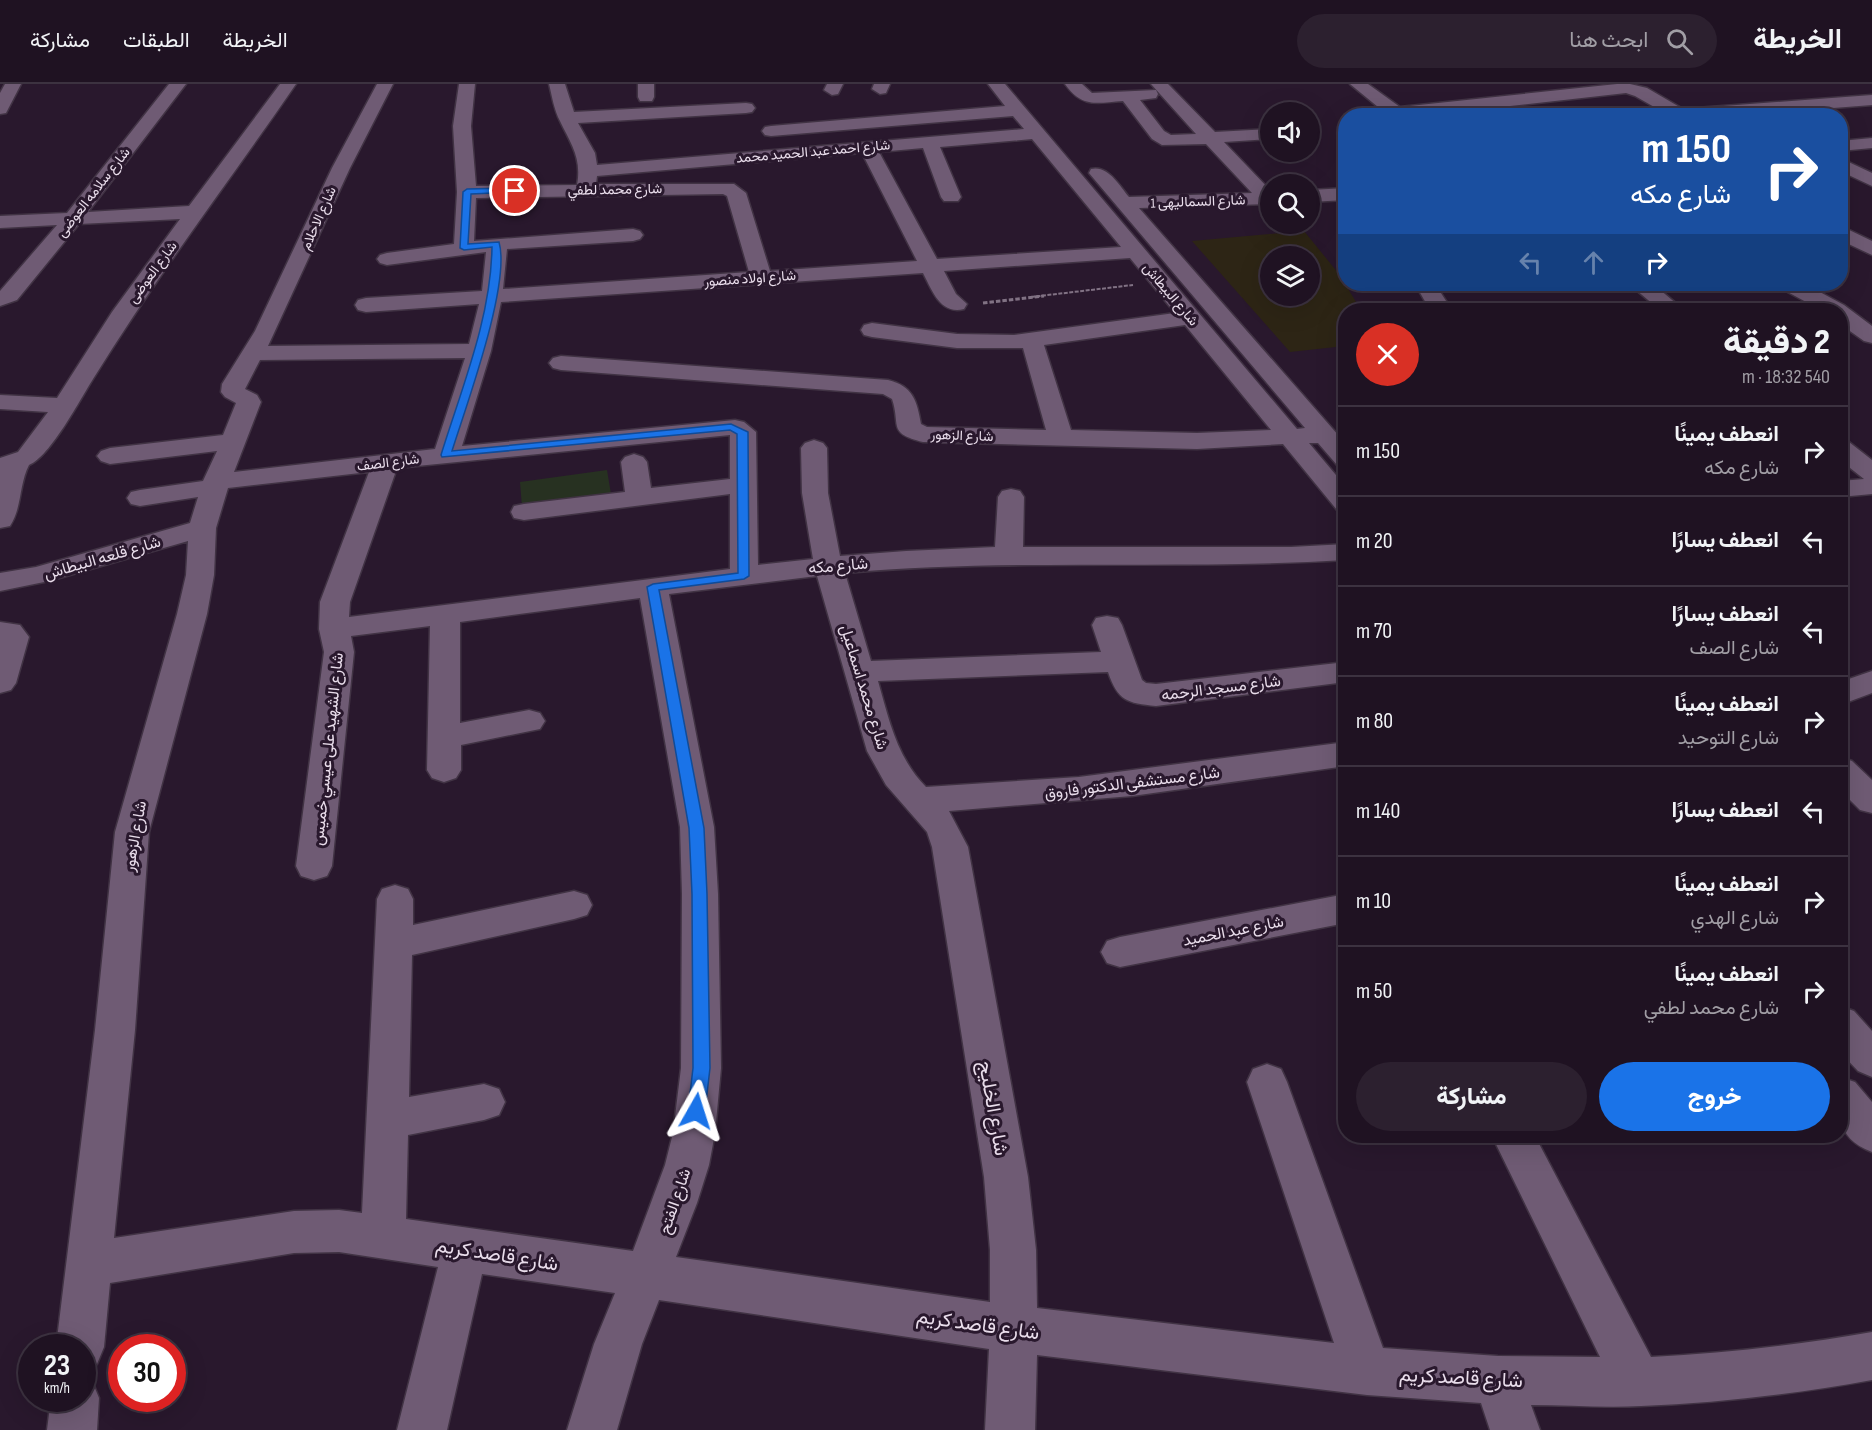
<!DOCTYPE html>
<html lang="ar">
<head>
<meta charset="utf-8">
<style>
  :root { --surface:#1f1222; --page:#2c202f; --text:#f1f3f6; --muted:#a19ea5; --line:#3c3240; --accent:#1a73e8 }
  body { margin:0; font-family:"Sofia Sans Condensed",Vazirmatn,sans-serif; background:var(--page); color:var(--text); direction:rtl; height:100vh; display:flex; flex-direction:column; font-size:22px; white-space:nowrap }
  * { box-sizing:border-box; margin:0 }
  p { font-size:20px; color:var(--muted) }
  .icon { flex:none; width:33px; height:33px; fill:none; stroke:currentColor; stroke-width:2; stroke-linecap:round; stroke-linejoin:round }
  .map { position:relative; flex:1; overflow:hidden; direction:ltr }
  .details { position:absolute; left:1338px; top:219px; width:510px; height:840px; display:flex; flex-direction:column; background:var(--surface); border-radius:24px; box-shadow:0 6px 24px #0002,0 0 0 2px var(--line); direction:rtl }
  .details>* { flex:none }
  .guide { position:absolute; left:1338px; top:24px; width:510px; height:183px; border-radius:24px; box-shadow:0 6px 24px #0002,0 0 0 2px var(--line); direction:rtl; background:#1a4fa0; color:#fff; overflow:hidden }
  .tools { position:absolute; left:1260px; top:18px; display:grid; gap:12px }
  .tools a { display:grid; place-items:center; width:60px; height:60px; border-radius:50%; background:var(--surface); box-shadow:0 6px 24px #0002,0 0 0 2px var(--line); font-size:30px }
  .speed { position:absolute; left:18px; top:1250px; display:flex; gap:12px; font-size:30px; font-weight:700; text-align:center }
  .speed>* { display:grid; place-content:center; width:78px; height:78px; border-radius:50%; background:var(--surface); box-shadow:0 6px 24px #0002,0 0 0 2px var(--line); line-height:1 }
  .speed small { font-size:15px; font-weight:400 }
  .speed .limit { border:9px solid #d22; background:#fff; color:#111 }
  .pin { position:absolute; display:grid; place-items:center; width:51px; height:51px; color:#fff; margin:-26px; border:3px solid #fff; border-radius:50%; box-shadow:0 2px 6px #0007 }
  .me { position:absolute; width:66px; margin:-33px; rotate:6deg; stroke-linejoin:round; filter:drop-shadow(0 0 4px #0008) }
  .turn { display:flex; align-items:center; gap:21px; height:126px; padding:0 18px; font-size:27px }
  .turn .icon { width:78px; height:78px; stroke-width:2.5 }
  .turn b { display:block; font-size:42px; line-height:51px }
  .lanes { display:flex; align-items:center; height:57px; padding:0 18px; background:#0003; justify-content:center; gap:30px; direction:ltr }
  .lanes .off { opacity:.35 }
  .round { display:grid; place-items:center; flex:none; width:63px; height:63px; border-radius:32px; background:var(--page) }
  .overview { display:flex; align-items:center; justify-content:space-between; height:102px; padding:0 18px }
  h1 { font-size:36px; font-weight:800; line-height:45px }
  .cta { display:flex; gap:12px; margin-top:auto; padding:12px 18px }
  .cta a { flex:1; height:69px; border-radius:36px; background:var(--accent); color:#fff; font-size:24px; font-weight:800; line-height:69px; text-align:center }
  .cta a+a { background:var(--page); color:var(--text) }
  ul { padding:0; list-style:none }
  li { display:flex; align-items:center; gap:18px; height:90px; padding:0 18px; border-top:2px solid var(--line) }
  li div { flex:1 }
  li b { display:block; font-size:22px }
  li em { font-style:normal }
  header { display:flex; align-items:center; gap:36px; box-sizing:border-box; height:84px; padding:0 30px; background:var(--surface); border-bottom:2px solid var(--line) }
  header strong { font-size:28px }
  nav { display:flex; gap:33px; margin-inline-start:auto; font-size:21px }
  .search { width:420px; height:54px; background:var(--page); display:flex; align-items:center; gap:15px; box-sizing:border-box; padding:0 21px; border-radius:33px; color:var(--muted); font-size:22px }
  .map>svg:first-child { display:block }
  .education { fill:#2d2515; fill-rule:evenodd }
  .green { fill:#273121 }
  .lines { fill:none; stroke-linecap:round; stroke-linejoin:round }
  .minor-casing { stroke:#413344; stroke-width:3 }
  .path-far1 { stroke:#817284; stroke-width:2; stroke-dasharray:4 1.5; stroke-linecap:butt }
  .path { stroke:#817284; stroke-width:3; stroke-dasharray:4.5 2; stroke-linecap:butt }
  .minor { fill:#6f5b74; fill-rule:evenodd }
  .route { fill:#1a73e8; stroke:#114b97; stroke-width:1.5 }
  .labels { text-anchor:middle; stroke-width:6; stroke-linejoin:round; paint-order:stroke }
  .far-street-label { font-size:14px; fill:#e9ddeb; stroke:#29182d }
  .street-label { font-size:16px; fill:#e9ddeb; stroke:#29182d }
  .near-street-label { font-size:20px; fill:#e9ddeb; stroke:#29182d }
</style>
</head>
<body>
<header>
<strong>الخريطة</strong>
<div class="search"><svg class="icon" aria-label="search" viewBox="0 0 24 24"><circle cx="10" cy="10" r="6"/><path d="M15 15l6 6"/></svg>ابحث هنا</div>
<nav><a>الخريطة</a><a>الطبقات</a><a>مشاركة</a></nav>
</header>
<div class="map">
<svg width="1872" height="1346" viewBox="0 0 1872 1346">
  <rect width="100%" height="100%" fill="#29182d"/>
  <path class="education" d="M1304,147L1339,190L1361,226H1346L1345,262L1290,268L1192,157ZM1270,172H1310V212H1270Z"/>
  <polygon class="green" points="607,386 611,410 522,423 520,398"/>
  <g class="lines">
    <g class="minor-casing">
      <g id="minor">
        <polygon points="5,0 21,0 6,29 0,30 0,9"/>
        <path d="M169,0H186L88,128L189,122L280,0H296C228,99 156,193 93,295C81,314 50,373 29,381C19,400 22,424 10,442L0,444V374L18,368L48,328L0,325V311L57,314L112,228L180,135L79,140L17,216L0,222V207L57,141L0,144V132L67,129Z"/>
        <path d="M377,0H393L350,84L268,262L469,260L479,220L366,228L358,226L355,221L358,216L366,214L482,207L486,168L387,181L380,179L377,175L380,171L387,169L454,160L457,108L453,42L459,0H475L471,42L476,102L577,101C582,74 571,60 560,37C554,26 552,12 549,0H565L574,28L746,19L752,20L755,24L752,28L746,29L578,39L595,69L597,81L1024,45L1013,32L771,52L765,51L762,47L765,43L771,42L1005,22L988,0H1005L1297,345L1305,344L1089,89L1091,85C1108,81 1119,101 1129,113L1252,109L1206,60L1162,61L1152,55L1123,17C1096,19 1082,24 1065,0H1082L1092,9L1156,6L1158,10L1156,14L1140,16L1164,47L1171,51L1196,50L1151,0H1168L1215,48L1270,45V55L1224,58L1270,106V120L1139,124L1346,360V384L1337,381L1318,359H1309L1346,403V428L1337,426L1283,360L1197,365L923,358C887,349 901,342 892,315L883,310L561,286L553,284L549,279L553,274L561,272L888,296C913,302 917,317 921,340L927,343L1046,346L1023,264H957L872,253L864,251L861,246L864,241L872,239L957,250L1014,251L1175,229L1130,174L944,187L956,210L967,220L964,225C940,231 932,206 923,189L501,218L491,267L462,362L735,336L744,338L756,348L758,481L813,475L802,409L801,364L805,359L814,356L823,359L827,364L828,409L840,472L906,467L995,463L998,413L1002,407L1011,405L1020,407L1024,413L1023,463H1291L1346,460V476C1179,486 1011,474 845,489L871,577L1101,568L1092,541L1096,534L1107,532L1118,534L1122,541L1142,596L1146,599L1156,600L1346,578V598L1156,622C1127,619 1118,617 1108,588L878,597C889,636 897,674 926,703L1079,693L1346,658V682L1132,712L949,727L968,763L1028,1093L1036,1166L1037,1224L1334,1259L1247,998L1253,985L1267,980L1281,985L1287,998L1383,1264L1498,1272L1600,1273L1492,1052H1535L1651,1273C1726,1269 1798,1261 1872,1248V1296C1795,1310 1719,1319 1641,1322C1604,1324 1567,1321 1531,1321L1540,1346H1490L1481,1319L1367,1311L1037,1271L1035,1346H985L989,1265L659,1216L642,1260L617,1346H567L594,1260L615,1209L482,1190L447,1346H397L438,1183L339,1168L294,1169L110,1199L104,1263L97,1280L82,1286V1263H56L95,946L115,748L177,530L186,491L188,457L49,497L0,507V489L36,483L190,439L198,413L140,422L131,420L127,414L131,408L140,406L203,397L217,367L110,380L101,377L97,372L101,367L110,364L223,351L236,319L225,313L221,308L222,300L255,247L332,84ZM1032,55L1121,163L937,175L879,68L923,64L941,113L944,117H958L961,113L940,63ZM862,69L917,177L770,187L746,109L734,100H596L597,92ZM723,110L727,112L749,188L503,205L507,165L633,157L640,155L643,151L640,147L633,145L474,157L476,114ZM1185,241L1271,346L1197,349L1071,346L1044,261ZM465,274L435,365L234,388L261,318L257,311L245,305L260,276ZM730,351V395L651,404L647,378L643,373L634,370L625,373L621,378L625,408L524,420L514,422L511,428L514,434L524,436L730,410V485L349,533L350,518L397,384ZM369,388L320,518L319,545L324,568L296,782L301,792L314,796L327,792L332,782L354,568L351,552L430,542L427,686L432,694L444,698L456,694L461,686V661L540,645L545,637L540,629L529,626L460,639V538L640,514L680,743L682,810L681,984L673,1049L665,1081L633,1167L406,1135L408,1051L484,1036L499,1031L505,1018L499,1005L484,1000L409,1013L412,871L574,835L587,831L592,821L587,811L574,807L413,841V815L408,805L395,801L382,805L377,815L362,1129L339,1126L294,1127L114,1154L135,946L149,748L207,530L214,491L216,444L228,404ZM817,492L867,667L886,701L927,748L932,763L984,1093L990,1166V1218L676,1173L697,1119L709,1081L715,1049L721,984L718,810L714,743L669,510Z"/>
        <polygon points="638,0 654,0 654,13 652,17 640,17 638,13"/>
        <polygon points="827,0 843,0 838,10 832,11 824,6"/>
        <polygon points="874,0 890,0 886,9 880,10 872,5"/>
        <polygon points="1350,0 1368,0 1400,23 1617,0 1630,0 1647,4 1683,25 1872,11 1872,21 1730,32 1670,32 1635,12 1626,9 1420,32 1389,32"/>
        <polygon points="1872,54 1872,64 1840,67 1840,57"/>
        <polygon points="1840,74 1872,89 1872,102 1840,87"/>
        <polygon points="1346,104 1346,116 1310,118 1310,106"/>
        <polygon points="1843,143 1872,157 1872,171 1840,156 1840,144"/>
        <polygon points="1415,200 1435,200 1452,226 1430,226"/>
        <polygon points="1629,200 1653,200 1684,226 1660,226"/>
        <polygon points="1779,200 1805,200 1844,221 1872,242 1872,259 1864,257 1840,240 1840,226 1821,226 1782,205"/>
        <polygon points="1840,356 1849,358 1872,376 1872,410 1840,413 1840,397 1864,395 1840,376"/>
        <polygon points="0,538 20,541 29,553 16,599 11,606 0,609"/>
        <polygon points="1872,587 1872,609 1840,621 1840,598"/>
        <polygon points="1840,673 1852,677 1872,696 1872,729 1860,726 1840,706"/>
        <polygon points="1346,810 1346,839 1120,883 1107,879 1101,868 1107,857 1120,853"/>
        <polygon points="1840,922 1854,927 1872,947 1872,993 1858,987 1840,968"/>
        <path d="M1840,993L1855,998L1872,1018V1068C1833,1053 1840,1028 1840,993Z"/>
        <polygon points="82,1293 92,1297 99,1314 97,1346 47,1346 51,1314 82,1314"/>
      </g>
    </g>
    <polyline class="path-far1" points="1031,213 1133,201"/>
    <polyline class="path" points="983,219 1044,212"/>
    <use href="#minor" class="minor"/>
  </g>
  <path class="route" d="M515,104L519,107L517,108L471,110L468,160L499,158C511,200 466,322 452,367L731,340L748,348L749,492L744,495L659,506L704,744L707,810L710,984L705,1027L702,1032L696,1035L690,1032L688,1027L693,984L692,810L689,744L647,503L653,500L738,489L737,350L730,346L442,373L441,371C462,303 491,234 492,163L464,166L460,164L463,108L467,105Z"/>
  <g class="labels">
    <g class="far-street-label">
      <text transform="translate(813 67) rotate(-5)" y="5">شارع احمد عبد الحميد محمد</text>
      <text transform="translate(615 105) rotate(-1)" y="5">شارع محمد لطفي</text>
      <text transform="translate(93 108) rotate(-52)" y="5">شارع سلامه العوضى</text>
      <text transform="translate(1198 117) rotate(-2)" y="5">شارع السماليهى 1</text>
      <text transform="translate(318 134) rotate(-66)" y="5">شارع الاحلام</text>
      <text transform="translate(152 188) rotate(-54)" y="5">شارع العوضى</text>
      <text transform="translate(750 194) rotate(-4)" y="5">شارع اولاد منصور</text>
      <text transform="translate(1171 210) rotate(50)" y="5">شارع البيطاش</text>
      <text transform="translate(962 351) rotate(2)" y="5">شارع الزهور</text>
      <text transform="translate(388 378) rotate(-7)" y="5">شارع الصف</text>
    </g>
    <g class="street-label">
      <text transform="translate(102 473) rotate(-16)" y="6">شارع قلعه البيطاش</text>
      <text transform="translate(838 481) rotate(-5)" y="6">شارع مكه</text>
      <text transform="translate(865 603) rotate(73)" y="6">شارع محمد اسماعيل</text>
      <text transform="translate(1221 603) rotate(-7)" y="6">شارع مسجد الرحمه</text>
      <text transform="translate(327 665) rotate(-84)" y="6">شارع الشهيد على عيسي خميس</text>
      <text transform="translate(1132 698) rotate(-7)" y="6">شارع مستشفى الدكتور فاروق</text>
      <text transform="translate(134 752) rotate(-80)" y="6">شارع الزهور</text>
      <text transform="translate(1233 846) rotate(-11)" y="6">شارع عبد الحميد</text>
      <text transform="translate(674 1117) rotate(-71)" y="6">شارع الفتح</text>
    </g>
    <g class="near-street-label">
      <text transform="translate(994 1024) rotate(80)" y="7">شارع الخليج</text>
      <text transform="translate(497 1170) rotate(9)" y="7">شارع قاصد كريم</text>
      <text transform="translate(978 1240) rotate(8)" y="7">شارع قاصد كريم</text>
      <text transform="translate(1461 1293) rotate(3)" y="7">شارع قاصد كريم</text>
    </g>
  </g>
</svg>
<div class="tools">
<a><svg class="icon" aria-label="sound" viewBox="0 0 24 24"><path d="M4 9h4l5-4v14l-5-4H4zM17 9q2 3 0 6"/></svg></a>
<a><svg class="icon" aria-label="search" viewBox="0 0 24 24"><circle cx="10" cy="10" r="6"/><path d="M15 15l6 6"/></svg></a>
<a><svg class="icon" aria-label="layers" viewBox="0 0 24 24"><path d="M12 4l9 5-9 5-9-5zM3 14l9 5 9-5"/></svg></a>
</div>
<div class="speed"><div>23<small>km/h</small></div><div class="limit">30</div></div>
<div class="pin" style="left:515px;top:107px;background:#d93025"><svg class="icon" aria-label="arrive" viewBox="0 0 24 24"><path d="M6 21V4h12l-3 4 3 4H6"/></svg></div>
<svg class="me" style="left:696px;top:1027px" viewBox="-20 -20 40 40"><path d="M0-17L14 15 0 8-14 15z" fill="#1a73e8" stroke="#fff" stroke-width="4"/></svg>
<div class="guide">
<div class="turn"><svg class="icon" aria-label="right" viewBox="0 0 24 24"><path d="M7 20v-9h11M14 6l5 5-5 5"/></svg><div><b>150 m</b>شارع مكه</div></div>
<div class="lanes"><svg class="icon off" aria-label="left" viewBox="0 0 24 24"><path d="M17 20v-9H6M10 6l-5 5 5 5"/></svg><svg class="icon off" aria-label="ahead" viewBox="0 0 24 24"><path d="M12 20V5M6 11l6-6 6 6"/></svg><svg class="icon" aria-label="right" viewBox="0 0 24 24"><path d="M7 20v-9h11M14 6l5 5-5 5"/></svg></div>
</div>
<section class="details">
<div class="overview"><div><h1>2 دقيقة</h1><p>540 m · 18:32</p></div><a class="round" style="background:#d93025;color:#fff"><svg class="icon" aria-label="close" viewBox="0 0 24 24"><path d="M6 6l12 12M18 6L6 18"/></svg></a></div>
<ul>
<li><svg class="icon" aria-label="right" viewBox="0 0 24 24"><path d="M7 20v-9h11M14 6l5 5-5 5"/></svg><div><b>انعطف يمينًا</b><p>شارع مكه</p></div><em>150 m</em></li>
<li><svg class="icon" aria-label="left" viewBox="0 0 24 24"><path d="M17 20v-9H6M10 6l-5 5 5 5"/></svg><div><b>انعطف يسارًا</b></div><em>20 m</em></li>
<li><svg class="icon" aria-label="left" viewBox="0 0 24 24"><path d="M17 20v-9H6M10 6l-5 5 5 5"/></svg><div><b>انعطف يسارًا</b><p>شارع الصف</p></div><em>70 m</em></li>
<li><svg class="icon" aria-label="right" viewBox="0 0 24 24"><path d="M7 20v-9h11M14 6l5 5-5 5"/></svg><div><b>انعطف يمينًا</b><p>شارع التوحيد</p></div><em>80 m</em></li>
<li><svg class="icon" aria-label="left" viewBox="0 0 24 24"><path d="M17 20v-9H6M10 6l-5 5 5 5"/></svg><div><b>انعطف يسارًا</b></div><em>140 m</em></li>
<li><svg class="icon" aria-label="right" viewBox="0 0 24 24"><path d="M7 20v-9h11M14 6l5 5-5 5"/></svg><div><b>انعطف يمينًا</b><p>شارع الهدي</p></div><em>10 m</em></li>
<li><svg class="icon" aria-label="right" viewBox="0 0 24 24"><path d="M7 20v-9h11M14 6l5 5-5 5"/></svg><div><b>انعطف يمينًا</b><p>شارع محمد لطفي</p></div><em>50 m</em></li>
</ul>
<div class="cta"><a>خروج</a><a>مشاركة</a></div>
</section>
</div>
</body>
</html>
